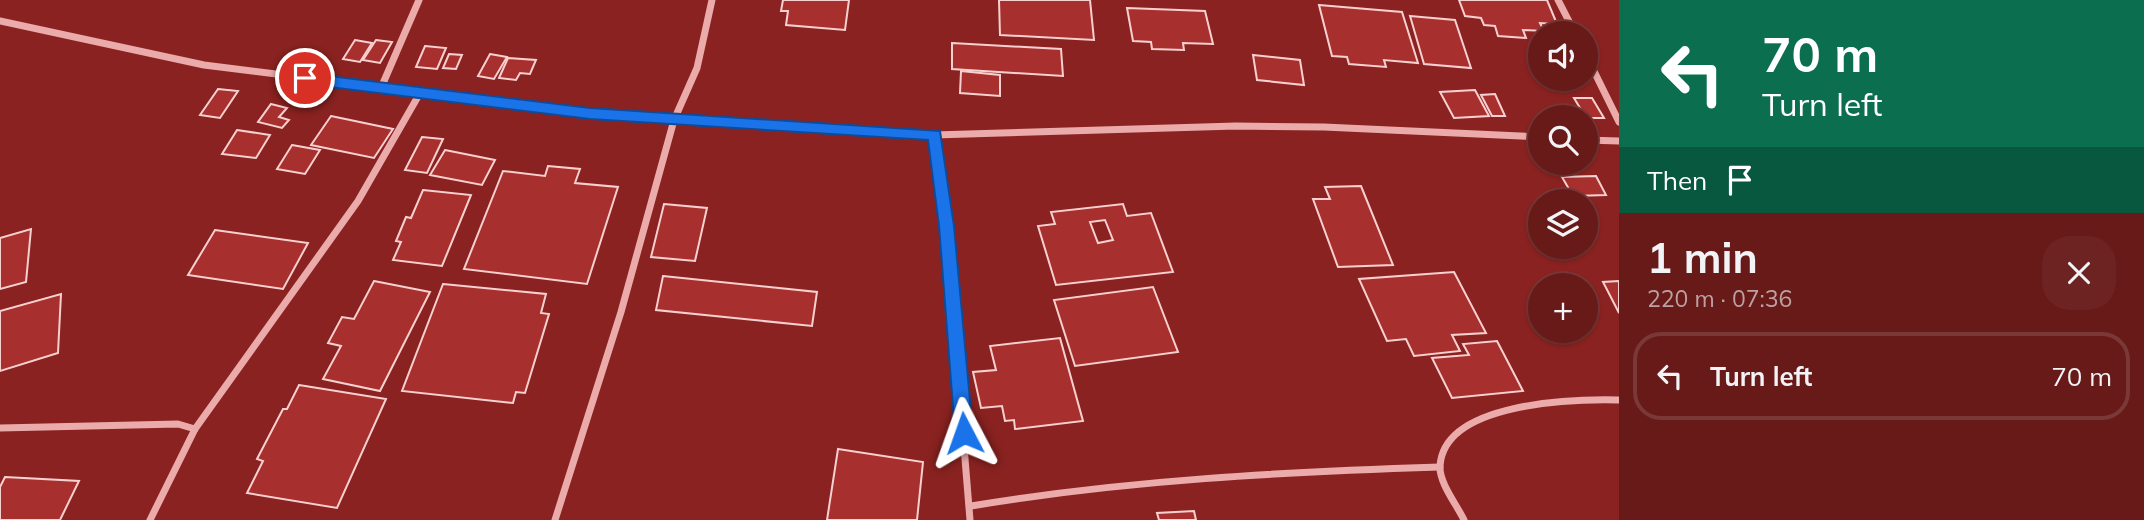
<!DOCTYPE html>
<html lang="en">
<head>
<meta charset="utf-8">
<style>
  :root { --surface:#671a18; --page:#6d2321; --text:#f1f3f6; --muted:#bda1a2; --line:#7a3837 }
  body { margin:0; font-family:Mulish,sans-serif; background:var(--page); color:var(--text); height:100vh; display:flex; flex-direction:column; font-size:26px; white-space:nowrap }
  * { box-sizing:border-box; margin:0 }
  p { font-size:23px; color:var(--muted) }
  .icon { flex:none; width:38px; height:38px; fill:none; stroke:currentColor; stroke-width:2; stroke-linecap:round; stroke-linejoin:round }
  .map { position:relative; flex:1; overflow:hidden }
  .sheet { display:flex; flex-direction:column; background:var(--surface); width:525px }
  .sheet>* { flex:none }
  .top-card { background:#0b6e4f; color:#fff; overflow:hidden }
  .tools { position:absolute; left:1528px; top:21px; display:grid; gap:14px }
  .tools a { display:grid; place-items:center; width:70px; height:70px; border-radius:50%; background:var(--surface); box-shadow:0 2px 5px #0004,0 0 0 2px var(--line); font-size:35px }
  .pin { position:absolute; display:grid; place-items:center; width:60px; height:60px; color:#fff; margin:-30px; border:4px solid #fff; border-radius:50%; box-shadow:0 2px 7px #0007 }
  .me { position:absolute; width:77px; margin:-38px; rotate:356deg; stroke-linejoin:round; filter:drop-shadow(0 0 5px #0008) }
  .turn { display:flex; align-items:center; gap:24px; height:147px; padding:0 28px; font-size:32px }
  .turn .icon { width:91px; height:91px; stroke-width:2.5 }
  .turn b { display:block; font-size:49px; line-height:60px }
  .then { display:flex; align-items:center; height:66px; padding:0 28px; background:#0003; gap:14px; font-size:26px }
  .round { display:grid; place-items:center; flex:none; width:74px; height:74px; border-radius:28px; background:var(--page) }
  .head { display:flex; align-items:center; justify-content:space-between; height:119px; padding:0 28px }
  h1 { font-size:42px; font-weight:700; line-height:52px }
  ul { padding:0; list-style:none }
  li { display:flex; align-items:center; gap:21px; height:88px; margin:0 14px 10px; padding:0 14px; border:4px solid var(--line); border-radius:28px }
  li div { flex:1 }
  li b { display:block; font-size:26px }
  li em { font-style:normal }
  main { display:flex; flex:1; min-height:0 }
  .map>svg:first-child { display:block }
  .building { fill:#a7302f; stroke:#f8d0d0; stroke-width:2; fill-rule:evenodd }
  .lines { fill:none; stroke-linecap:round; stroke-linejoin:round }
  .street { stroke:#ebabab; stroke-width:7 }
  .route { fill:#1a73e8; stroke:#114b97; stroke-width:2 }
</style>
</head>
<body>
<main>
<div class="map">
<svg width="1619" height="520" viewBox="0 0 1619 520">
  <rect width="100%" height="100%" fill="#892220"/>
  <g class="building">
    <polygon points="783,0 849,0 845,30 786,25 788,11 781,11"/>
    <polygon points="999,0 1090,0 1094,40 1000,35"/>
    <polygon points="1459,0 1547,0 1557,24 1540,23 1544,31 1523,30 1526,38 1498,36 1495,26 1484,25 1481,18 1465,16"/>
    <polygon points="1319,5 1402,12 1418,63 1384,60 1386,67 1349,64 1347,57 1332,56"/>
    <polygon points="1127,8 1205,11 1213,44 1183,43 1184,50 1152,49 1151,42 1133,41"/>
    <polygon points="1410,16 1455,20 1471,68 1424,64"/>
    <polygon points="355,40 372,43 360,62 343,59"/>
    <polygon points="376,40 392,42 380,63 363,60"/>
    <polygon points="952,43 1061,49 1063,76 952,69"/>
    <polygon points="425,46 446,48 437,69 416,67"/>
    <polygon points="449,54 462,55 456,69 443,68"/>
    <polygon points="490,54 507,57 494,79 478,76"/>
    <polygon points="1253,55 1300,60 1304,85 1257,80"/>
    <polygon points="508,58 536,60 530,74 520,73 516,80 499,78"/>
    <polygon points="961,71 1000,75 1000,96 960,93"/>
    <polygon points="218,89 238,91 220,118 200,115"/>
    <polygon points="1475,90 1489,116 1454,118 1440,92"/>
    <polygon points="1495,94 1505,116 1492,116 1481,95"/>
    <polygon points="1574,98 1592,98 1604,118 1586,118"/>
    <polygon points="271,104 287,108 279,117 289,120 282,128 258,122"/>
    <polygon points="331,116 393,129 374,158 311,145"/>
    <polygon points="237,130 270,135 256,158 222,154"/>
    <polygon points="422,137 443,139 427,173 405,170"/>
    <polygon points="292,145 320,150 305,174 277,169"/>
    <polygon points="445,150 495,160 482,185 430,175"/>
    <polygon points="548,166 580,169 575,183 618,187 587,284 464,269 503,171 545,176"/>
    <polygon points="1596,176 1606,195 1573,196 1562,177"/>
    <polygon points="1361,186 1393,265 1338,267 1313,199 1330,199 1325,187"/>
    <polygon points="423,190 471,195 442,266 393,260 401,242 396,241 406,217 411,218"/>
    <polygon points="664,204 707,208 695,261 651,257"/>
    <path d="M1123,204L1127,216L1151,213L1173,272L1056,285L1038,226L1055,224L1051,212ZM1105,220L1113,240L1098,243L1090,222Z"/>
    <polygon points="31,229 26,282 0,289 0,238"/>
    <polygon points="215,230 308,243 283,289 188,275"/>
    <polygon points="1454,272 1486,333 1452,335 1460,351 1414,356 1406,339 1387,341 1359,279"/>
    <polygon points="663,276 817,292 812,326 656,310"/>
    <polygon points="374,281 430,292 380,391 323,379 341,346 328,343 342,317 354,319"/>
    <polygon points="1619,281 1619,313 1603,282"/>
    <polygon points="443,284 546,294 541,313 549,314 525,393 516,392 513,403 402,391"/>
    <polygon points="1153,287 1178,352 1075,366 1054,300"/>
    <polygon points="61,294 58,353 0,371 0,311"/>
    <polygon points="1060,338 1083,421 1015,429 1014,420 1005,421 1002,406 981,408 973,372 996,370 990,346"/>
    <polygon points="1497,341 1523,391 1452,398 1432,358 1469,355 1463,344"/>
    <polygon points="299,385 386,399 337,508 247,493 263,461 257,459 283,409 287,409"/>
    <polygon points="838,449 923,462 917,520 827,520"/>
    <polygon points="5,477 79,481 60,520 0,520 0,487"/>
    <polygon points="1194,511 1196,520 1159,520 1157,513"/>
  </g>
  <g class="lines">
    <g class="street">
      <polyline points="1558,0 1575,33"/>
      <polyline points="0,21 204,65 590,113 674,120 934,135 1236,126 1324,127 1540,137"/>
      <polyline points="1586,55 1619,122"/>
      <polyline points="381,88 419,0"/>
      <polyline points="934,135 946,226 970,520"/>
      <polyline points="1586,140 1619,141"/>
      <polyline points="0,428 178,424 195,429"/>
      <path d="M971,506C1127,480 1283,472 1440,467"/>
      <polyline points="150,520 195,429 358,201 420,93"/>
      <polyline points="555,520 621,312 674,120 697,68 712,0"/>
      <path d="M1464,520C1457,505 1439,483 1440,466C1444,402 1573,399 1619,400"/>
    </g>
  </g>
  <polygon class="route" points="305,73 590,108 940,131 954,226 973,433 970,439 964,442 958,439 955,433 939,226 928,140 590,119 305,84 298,78"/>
</svg>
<div class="tools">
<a><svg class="icon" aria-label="sound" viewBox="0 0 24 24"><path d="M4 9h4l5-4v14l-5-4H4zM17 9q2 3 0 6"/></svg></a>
<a><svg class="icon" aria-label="search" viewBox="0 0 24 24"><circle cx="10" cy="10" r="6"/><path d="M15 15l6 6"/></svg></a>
<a><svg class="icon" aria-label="layers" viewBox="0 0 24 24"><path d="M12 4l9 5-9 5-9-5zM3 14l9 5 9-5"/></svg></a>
<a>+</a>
</div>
<div class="pin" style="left:305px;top:78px;background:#d93025"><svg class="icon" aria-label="arrive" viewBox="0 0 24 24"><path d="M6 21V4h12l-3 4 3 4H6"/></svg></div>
<svg class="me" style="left:964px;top:433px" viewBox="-20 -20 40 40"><path d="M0-17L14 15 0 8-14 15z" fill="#1a73e8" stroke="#fff" stroke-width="4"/></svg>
</div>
<section class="sheet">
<div class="top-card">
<div class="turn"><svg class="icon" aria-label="left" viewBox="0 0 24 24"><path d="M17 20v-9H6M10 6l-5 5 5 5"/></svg><div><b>70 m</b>Turn left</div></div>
<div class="then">Then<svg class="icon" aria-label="arrive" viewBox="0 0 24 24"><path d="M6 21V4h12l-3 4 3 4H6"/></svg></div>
</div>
<div class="head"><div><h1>1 min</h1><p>220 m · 07:36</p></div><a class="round"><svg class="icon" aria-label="close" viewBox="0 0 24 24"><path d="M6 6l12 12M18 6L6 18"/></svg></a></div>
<ul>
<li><svg class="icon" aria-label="left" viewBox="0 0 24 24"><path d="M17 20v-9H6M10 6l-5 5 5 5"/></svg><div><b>Turn left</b></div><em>70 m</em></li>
</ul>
</section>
</main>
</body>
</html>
